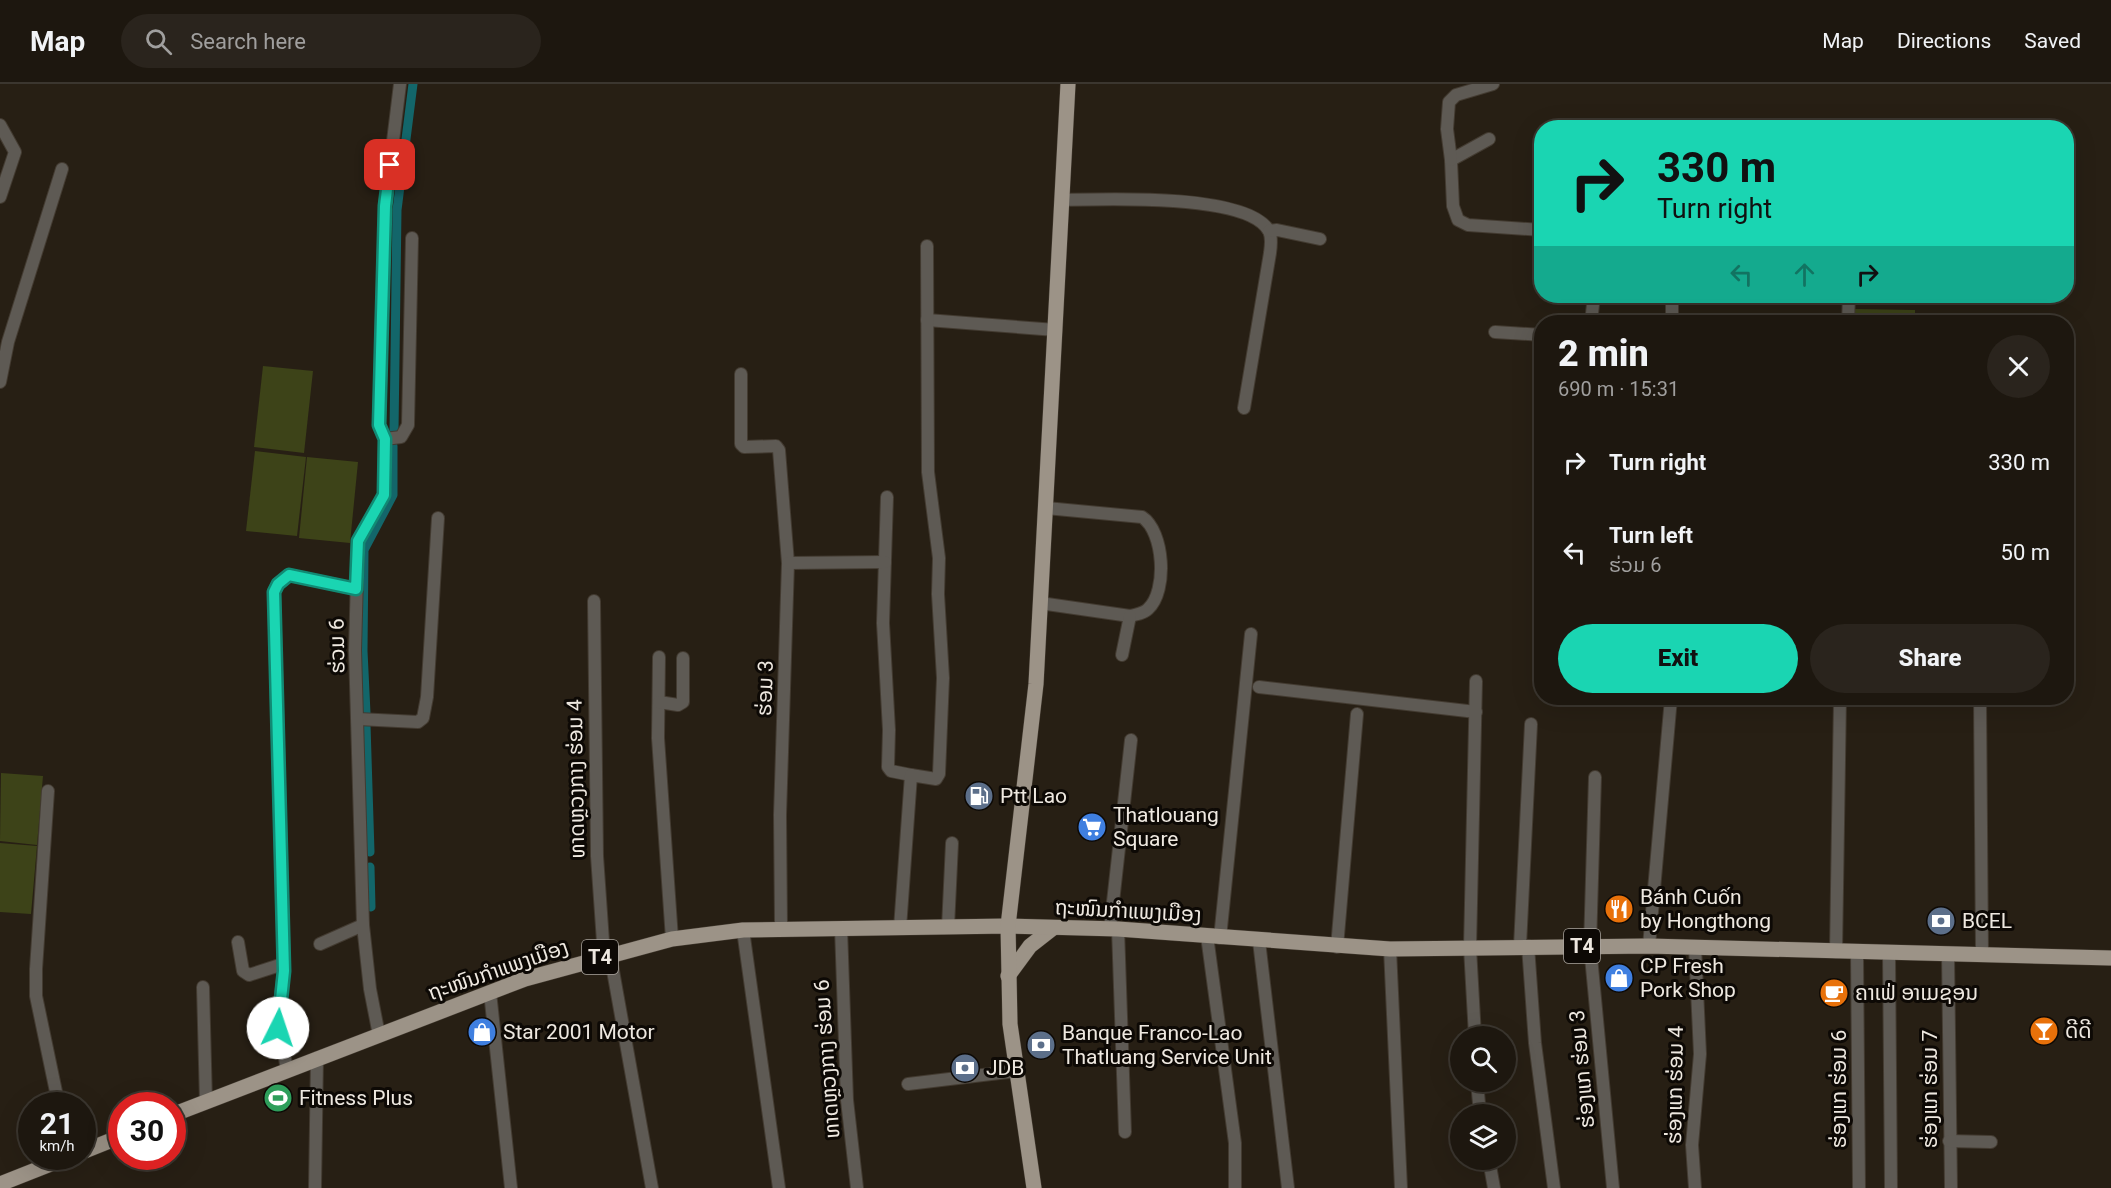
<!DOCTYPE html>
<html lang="en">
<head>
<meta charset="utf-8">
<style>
  :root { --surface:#1d170f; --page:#2a241d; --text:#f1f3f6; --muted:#a09f9e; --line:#3b362f; --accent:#1ad5b2 }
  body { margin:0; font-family:Roboto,"Noto Sans Lao",sans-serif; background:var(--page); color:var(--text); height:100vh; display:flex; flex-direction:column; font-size:22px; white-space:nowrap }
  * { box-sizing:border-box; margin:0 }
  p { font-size:20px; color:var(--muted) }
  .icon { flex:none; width:33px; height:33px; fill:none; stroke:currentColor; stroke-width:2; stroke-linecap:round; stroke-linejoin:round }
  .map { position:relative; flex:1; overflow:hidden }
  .drawer { position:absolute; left:1534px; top:231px; width:540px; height:390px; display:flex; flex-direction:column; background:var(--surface); border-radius:24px; box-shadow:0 6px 24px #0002,0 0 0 2px var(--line) }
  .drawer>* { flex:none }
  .top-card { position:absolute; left:1534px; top:36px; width:540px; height:183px; border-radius:24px; box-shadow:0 6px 24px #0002,0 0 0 2px var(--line); background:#1ad5b2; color:#111; overflow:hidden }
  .tools { position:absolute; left:1450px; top:942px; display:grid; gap:12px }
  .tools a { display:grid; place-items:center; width:66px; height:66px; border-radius:50%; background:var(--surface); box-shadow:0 6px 24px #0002,0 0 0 2px var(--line); font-size:30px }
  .speed { position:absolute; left:18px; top:1008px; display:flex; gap:12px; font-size:30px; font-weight:700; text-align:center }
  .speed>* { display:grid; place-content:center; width:78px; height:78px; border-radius:50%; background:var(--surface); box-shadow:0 6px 24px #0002,0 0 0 2px var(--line); line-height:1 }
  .speed small { font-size:15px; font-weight:400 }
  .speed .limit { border:9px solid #d22; background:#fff; color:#111 }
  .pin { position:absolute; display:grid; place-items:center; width:51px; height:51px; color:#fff; margin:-26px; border-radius:12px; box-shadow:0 3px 9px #0006 }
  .me { position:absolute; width:66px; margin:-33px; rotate:4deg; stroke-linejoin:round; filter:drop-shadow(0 0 4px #0008) }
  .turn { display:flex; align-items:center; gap:21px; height:126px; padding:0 24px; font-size:27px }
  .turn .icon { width:78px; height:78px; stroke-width:2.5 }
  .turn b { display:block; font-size:42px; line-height:51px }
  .lanes { display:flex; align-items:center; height:57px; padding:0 24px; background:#0003; justify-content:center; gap:30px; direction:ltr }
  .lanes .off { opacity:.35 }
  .round { display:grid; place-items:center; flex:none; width:63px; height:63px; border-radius:32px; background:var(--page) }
  .headline { display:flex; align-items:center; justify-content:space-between; height:102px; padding:0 24px }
  h1 { font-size:36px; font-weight:800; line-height:45px }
  .button { display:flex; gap:12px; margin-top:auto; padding:12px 24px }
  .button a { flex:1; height:69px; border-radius:36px; background:var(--accent); color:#111; font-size:24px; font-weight:800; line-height:69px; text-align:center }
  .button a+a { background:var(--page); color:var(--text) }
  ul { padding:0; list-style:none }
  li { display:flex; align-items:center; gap:18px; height:90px; padding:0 24px }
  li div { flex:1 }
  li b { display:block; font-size:22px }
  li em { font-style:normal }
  header { display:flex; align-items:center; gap:36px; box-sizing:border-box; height:84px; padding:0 30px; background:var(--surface); border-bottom:2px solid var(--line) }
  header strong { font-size:28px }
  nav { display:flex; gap:33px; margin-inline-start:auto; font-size:21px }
  .search { width:420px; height:54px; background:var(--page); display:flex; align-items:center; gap:15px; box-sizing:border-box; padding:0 21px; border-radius:33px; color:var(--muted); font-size:22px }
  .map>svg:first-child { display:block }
  .green { fill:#3d4318 }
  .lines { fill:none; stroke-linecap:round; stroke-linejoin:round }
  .canal { stroke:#13666a; stroke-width:9 }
  .minor-casing { stroke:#433b31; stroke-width:14 }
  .major-casing { stroke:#433b31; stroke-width:16 }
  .minor { stroke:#5e5a54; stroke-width:12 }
  .major { stroke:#9c9387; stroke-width:15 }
  .route-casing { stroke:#118a74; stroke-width:15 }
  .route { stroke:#1ad5b2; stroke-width:10 }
  .labels { text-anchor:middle; stroke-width:6; stroke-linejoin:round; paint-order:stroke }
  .shield { fill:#0d0905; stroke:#aaa59e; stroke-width:1.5 }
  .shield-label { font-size:20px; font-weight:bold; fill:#eee8e0 }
  .street-label { font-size:21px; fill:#eee8e0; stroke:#0d0905 }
  .poi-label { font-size:21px; fill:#eee8e0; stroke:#0d0905; text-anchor:start }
</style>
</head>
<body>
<header>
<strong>Map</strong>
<div class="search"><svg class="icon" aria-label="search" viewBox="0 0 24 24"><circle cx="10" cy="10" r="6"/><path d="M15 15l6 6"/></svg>Search here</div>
<nav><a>Map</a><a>Directions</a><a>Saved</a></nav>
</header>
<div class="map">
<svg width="2111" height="1104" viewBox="0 0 2111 1104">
  <rect width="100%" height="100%" fill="#271f14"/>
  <g class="green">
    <polygon points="1923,212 2011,212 2011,220 1923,221"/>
    <polygon points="1855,225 1915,226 1915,238 1854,238"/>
    <polygon points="263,282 313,287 304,369 254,363"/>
    <polygon points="255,367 306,373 297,452 246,447"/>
    <polygon points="307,373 358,378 350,459 299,454"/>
    <polygon points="1,689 43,692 37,761 0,757"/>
    <polygon points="0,759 37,762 31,830 0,828"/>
  </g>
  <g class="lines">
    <g class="canal">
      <polyline points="394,347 397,126 413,0"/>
      <polyline points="366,629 363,567 364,466 393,411 393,362"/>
      <polyline points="366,641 370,768"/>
      <polyline points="370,783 371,823"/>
    </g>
    <g class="minor-casing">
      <g id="minor">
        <polyline points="0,41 15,68 0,113"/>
        <polyline points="1489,55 1451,76 1453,122 1458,136 1468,141 1542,146"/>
        <polyline points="1451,76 1447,45 1449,18 1456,11 1493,0"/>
        <path d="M1064,116C1103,115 1248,109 1269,147C1272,153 1271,162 1270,169L1244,324"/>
        <polyline points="1269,147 1277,146 1320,155"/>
        <polyline points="927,236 1056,246"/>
        <polyline points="1591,238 1594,212"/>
        <polyline points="1672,238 1672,212"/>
        <polyline points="1848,238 1849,212"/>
        <polyline points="1495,248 1542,251"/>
        <polyline points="741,290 741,360 744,363 776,362 779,366 788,479 780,731 781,843"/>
        <polyline points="0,298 8,258 62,85"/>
        <polyline points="385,355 401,353 408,341 412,154"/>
        <polyline points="887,413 883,539 889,646 888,683 891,687 911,691"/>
        <polyline points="788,479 885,478"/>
        <polyline points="594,517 597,772 604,872"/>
        <path d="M1040,519L1130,532C1137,530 1143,530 1148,525C1168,507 1164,447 1142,433L1046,424"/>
        <polyline points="1122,571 1130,532"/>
        <polyline points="659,573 658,654 672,855"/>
        <polyline points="1259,603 1476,628"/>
        <polyline points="1980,614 1982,871"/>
        <polyline points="659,618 678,621 683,618 683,574"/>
        <polyline points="358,635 418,638 423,634 427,613 438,434"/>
        <polyline points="1595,693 1590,862 1613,1104"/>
        <polyline points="48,707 36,885 36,912 59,1022"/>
        <polyline points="948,843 952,759"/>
        <polyline points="841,844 847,1016 857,1104"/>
        <polyline points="900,844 911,691 936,695 939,690 943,594 938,510 939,474 928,388 927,162"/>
        <polyline points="1110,845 1131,656"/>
        <polyline points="1118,845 1125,1048"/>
        <polyline points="743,846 779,1104"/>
        <polyline points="1207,852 1235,1059 1235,1104"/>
        <polyline points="1220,854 1251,550"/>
        <polyline points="1259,857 1288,1104"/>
        <polyline points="238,858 243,887 249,891 283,880"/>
        <polyline points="320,860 363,841"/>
        <polyline points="1520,862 1531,640"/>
        <polyline points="1528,862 1535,959 1554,1104"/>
        <polyline points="1649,862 1671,614"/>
        <polyline points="1337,863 1357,630"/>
        <polyline points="1390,865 1401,1104"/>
        <polyline points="1836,868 1840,614"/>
        <polyline points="1857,869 1859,1104"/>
        <polyline points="610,870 652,1104"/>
        <polyline points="1889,870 1891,1104"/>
        <polyline points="1948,870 1951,1104"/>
        <polyline points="203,903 206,1018"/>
        <polyline points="490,908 511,1104"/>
        <polyline points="379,951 370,905 363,841 355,566 358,457 384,411 385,355 379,341 385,122 400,0"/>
        <polyline points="1475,952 1470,864 1476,597"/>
        <polyline points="287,986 278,935 284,887 274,508 278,500 289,491 356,505"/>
        <polyline points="1477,998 1480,1030"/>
        <polyline points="908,1000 1016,987"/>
        <polyline points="1949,1057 1991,1058"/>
        <polyline points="1489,1076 1494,1104"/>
        <polyline points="315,1104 317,974"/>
        <polyline points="1695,1104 1692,1061 1700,970 1695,863"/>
      </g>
    </g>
    <g class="major-casing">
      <g id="major">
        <polyline points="1008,892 1030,862 1053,844"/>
        <polyline points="172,1031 525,895 672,855 743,846 1008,842 1118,845 1390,865 1649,862 2111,874"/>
        <polyline points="82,1068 122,1052"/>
        <polyline points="0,1100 71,1072"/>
        <polyline points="1034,1104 1010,940 1008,842 1036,600 1068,0"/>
      </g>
    </g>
    <use href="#minor" class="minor"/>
    <use href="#major" class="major"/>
  </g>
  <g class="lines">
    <g class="route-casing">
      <polyline id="route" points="278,944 284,887 274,508 278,500 289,491 356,505 358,457 384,411 385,355 379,341 385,122 390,81"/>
    </g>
    <use href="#route" class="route"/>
  </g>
  <defs>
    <g id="fuel-disc" transform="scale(1.5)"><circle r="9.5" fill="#5c6f8a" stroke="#0d0905"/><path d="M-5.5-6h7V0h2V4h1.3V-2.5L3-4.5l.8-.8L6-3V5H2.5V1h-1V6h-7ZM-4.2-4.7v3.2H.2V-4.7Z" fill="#fff"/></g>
    <g id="supermarket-disc" transform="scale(1.5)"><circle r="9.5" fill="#3f7fe0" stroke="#0d0905"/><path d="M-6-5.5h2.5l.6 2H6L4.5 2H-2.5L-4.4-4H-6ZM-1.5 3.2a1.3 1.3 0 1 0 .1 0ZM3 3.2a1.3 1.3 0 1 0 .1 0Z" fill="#fff"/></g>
    <g id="restaurant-disc" transform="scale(1.5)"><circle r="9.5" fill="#e8710a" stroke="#0d0905"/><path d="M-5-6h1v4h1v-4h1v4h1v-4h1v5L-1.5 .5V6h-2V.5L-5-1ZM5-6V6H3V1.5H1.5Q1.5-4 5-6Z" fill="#fff"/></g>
    <g id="bank-disc" transform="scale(1.5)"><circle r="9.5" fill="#5c6f8a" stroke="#0d0905"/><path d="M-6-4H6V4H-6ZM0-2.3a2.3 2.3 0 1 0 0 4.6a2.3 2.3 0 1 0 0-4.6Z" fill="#fff"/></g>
    <g id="shop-disc" transform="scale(1.5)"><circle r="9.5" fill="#3f7fe0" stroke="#0d0905"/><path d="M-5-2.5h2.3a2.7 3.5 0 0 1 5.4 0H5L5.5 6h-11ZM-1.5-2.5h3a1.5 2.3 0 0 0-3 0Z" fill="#fff"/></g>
    <g id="cafe-disc" transform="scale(1.5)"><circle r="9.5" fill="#e8710a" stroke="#0d0905"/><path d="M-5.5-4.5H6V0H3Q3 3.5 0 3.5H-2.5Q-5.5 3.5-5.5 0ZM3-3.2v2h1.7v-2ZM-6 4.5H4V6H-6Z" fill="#fff"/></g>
    <g id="bar-disc" transform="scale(1.5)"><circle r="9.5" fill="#e8710a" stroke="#0d0905"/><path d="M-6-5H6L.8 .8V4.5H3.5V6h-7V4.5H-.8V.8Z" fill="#fff"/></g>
    <g id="stadium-disc" transform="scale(1.5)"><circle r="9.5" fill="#2e9e5b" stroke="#0d0905"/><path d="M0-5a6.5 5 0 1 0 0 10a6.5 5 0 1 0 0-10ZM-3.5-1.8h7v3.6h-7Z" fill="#fff"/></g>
  </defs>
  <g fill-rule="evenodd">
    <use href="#fuel-disc" x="979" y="712"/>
    <use href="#supermarket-disc" x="1092" y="743"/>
    <use href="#restaurant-disc" x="1619" y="825"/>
    <use href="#bank-disc" x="1941" y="837"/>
    <use href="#shop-disc" x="1619" y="894"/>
    <use href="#cafe-disc" x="1834" y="909"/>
    <use href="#bar-disc" x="2044" y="947"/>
    <use href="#shop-disc" x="482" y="948"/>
    <use href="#bank-disc" x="1041" y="961"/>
    <use href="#bank-disc" x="965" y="984"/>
    <use href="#stadium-disc" x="278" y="1014"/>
  </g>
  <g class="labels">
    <g class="shield">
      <rect x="1564" y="845" width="36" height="34" rx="4.5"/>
      <rect x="582" y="856" width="36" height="34" rx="4.5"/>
    </g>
    <g class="shield-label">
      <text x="1582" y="869">T4</text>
      <text x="600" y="880">T4</text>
    </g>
    <g class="street-label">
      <text transform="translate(337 562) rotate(-91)" y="7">ຮ່ວມ 6</text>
      <text transform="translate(765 604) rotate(-88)" y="7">ຮ່ອມ 3</text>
      <text transform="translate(576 695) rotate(-91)" y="7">ທາດຫຼວງກາງ ຮ່ອມ 4</text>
      <text transform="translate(1128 827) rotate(3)" y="7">ຖະໜົນກຳແພງເມືອງ</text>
      <text transform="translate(498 886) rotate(-19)" y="7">ຖະໜົນກຳແພງເມືອງ</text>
      <text transform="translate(827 975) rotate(-94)" y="7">ທາດຫຼວງກາງ ຮ່ອມ 6</text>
      <text transform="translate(1582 985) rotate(-95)" y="7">ຮ່ອງແກ ຮ່ອມ 3</text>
      <text transform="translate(1675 1001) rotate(-89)" y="7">ຮ່ອງແກ ຮ່ອມ 4</text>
      <text transform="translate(1839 1005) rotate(-90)" y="7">ຮ່ອງແກ ຮ່ອມ 6</text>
      <text transform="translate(1930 1005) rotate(-90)" y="7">ຮ່ອງແກ ຮ່ອມ 7</text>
    </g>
    <g class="poi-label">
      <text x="1000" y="719">Ptt Lao</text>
      <text x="1113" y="738">Thatlouang<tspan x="1113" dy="24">Square</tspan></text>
      <text x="1640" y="820">Bánh Cuốn<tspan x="1640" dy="24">by Hongthong</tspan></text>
      <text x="1962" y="844">BCEL</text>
      <text x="1640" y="889">CP Fresh<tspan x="1640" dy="24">Pork Shop</tspan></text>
      <text x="1855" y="916">ຄາເຟ່ ອາເມຊອນ</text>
      <text x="2065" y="954">ດີດີ</text>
      <text x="503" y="955">Star 2001 Motor</text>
      <text x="1062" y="956">Banque Franco-Lao<tspan x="1062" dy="24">Thatluang Service Unit</tspan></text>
      <text x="986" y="991">JDB</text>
      <text x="299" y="1021">Fitness Plus</text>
    </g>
  </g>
</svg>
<div class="tools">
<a><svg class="icon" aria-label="search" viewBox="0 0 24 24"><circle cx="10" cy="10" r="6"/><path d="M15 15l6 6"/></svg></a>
<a><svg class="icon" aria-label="layers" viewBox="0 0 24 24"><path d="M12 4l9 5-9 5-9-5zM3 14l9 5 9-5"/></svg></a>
</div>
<div class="speed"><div>21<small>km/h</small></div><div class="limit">30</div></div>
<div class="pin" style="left:390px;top:81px;background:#d93025"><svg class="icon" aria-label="arrive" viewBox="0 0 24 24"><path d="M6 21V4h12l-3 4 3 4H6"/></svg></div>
<svg class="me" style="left:278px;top:944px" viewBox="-20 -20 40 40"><circle r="19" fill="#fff"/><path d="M0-13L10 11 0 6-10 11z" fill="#1ad5b2"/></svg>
<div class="top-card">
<div class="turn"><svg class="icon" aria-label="right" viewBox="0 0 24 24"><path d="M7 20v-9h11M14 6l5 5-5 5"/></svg><div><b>330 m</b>Turn right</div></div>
<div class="lanes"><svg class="icon off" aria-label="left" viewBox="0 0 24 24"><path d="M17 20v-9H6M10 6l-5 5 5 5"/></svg><svg class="icon off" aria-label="ahead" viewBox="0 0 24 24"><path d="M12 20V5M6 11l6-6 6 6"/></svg><svg class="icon" aria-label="right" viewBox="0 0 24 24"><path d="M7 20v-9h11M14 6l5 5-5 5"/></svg></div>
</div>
<section class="drawer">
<div class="headline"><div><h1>2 min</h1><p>690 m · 15:31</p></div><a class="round"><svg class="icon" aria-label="close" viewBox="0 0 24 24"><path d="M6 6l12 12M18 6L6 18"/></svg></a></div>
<ul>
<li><svg class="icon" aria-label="right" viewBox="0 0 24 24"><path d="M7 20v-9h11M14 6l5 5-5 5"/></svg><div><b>Turn right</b></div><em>330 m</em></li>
<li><svg class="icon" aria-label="left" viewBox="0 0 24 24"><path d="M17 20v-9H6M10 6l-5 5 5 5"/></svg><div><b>Turn left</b><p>ຮ່ວມ 6</p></div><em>50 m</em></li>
</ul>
<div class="button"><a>Exit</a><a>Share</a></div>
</section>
</div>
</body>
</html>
